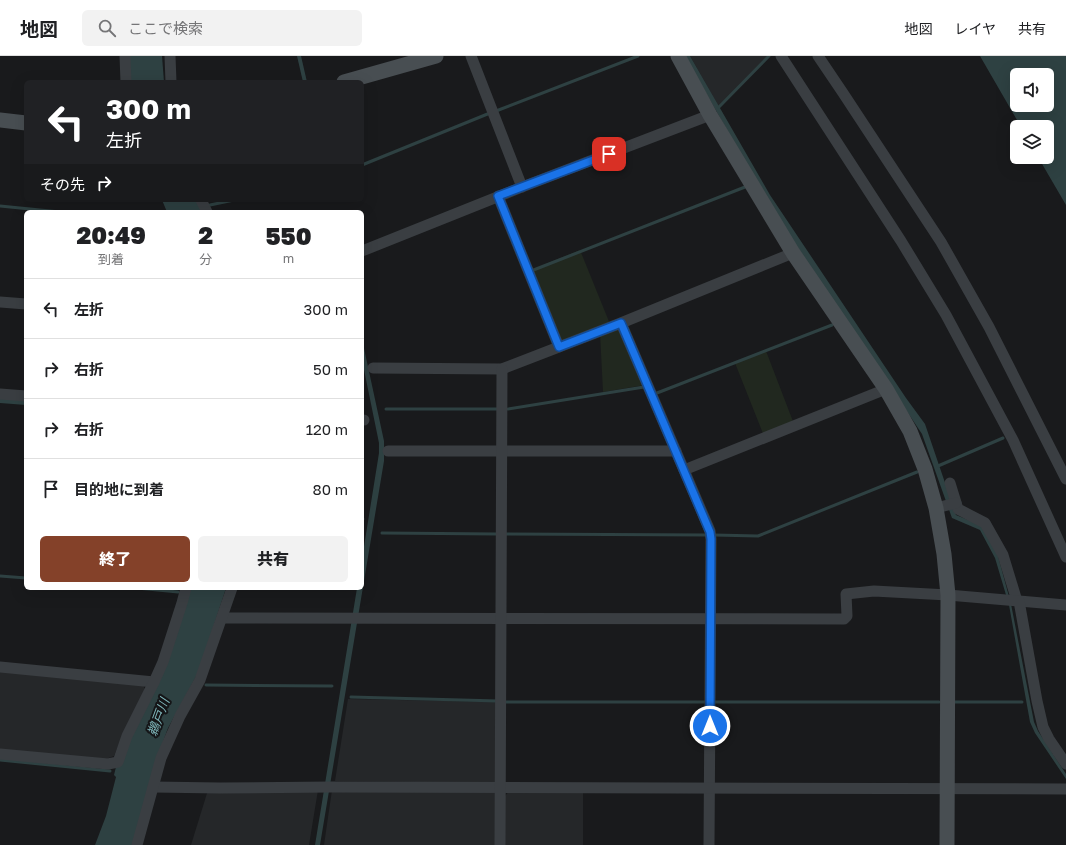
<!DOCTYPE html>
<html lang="ja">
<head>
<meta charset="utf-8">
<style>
  :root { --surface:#fff; --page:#f2f2f2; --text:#202124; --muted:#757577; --line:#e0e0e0; --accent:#844129 }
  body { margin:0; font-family:"Golos Text","Noto Sans JP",sans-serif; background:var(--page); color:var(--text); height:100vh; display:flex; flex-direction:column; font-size:15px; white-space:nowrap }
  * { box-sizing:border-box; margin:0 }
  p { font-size:13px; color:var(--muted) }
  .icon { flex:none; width:22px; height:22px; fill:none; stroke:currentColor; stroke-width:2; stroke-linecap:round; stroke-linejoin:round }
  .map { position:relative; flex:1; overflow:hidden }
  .drawer { position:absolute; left:24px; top:154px; width:340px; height:380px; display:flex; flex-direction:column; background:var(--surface); border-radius:6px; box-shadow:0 4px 16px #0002 }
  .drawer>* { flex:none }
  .top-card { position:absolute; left:24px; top:24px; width:340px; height:122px; border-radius:6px; box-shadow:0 4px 16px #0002; background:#202124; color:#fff; overflow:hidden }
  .controls { position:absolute; left:1010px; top:12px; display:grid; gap:8px }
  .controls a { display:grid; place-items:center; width:44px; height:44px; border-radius:6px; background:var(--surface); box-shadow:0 4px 16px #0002; font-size:20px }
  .pin { position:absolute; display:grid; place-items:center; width:34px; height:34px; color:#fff; margin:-17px; border-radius:8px; box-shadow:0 2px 6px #0006 }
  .me { position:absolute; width:44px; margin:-22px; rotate:0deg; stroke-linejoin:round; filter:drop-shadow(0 0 3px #0008) }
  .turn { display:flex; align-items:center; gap:14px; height:84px; padding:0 16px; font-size:18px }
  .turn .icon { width:52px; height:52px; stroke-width:2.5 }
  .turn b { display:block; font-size:28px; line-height:34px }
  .then { display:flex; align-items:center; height:38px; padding:0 16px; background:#0003; gap:8px; font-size:15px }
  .eta { display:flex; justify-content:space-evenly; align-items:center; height:68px; text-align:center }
  .eta b { font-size:24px; font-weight:800; line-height:28px }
  .action { display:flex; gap:8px; margin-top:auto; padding:8px 16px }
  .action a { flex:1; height:46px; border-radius:6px; background:var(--accent); color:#fff; font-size:16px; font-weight:800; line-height:46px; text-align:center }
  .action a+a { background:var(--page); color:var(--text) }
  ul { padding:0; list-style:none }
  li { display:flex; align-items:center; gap:12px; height:60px; padding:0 16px; border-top:1px solid var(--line) }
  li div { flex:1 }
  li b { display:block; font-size:15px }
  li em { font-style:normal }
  header { display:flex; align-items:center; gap:24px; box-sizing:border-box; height:56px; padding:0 20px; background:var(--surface); border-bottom:1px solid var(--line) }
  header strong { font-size:19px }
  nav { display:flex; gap:22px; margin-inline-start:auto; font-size:14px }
  .search { width:280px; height:36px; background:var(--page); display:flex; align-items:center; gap:10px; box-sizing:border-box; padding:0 14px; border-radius:6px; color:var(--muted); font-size:15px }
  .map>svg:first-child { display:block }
  .built { fill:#252729 }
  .green { fill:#21281f }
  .water { fill:#2e4142; fill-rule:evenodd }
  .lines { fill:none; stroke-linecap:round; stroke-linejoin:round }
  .stream { stroke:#2e4142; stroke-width:3 }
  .street { stroke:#3a3e42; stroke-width:11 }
  .secondary { stroke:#484e52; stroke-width:15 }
  .route-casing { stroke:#114b97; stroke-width:10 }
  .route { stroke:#1a73e8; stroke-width:7 }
  .labels { text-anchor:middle; stroke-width:4; stroke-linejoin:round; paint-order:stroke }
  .water-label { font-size:13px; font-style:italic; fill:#7fb6ba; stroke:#141517 }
</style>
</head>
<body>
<header>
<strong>地図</strong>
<div class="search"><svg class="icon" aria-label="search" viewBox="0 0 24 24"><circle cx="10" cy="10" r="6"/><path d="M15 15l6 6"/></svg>ここで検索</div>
<nav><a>地図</a><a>レイヤ</a><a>共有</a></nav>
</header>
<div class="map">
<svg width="1066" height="789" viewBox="0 0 1066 789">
  <rect width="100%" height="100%" fill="#191a1c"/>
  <g class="built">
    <polygon points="690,0 769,0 719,51"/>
    <polygon points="0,614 143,628 145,634 123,678 114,700 103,704 0,695"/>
    <polygon points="348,643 499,646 496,727 335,725"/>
    <polygon points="208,734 318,734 309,789 191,789"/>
    <polygon points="332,734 494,735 497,738 496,789 324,789"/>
    <polygon points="510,734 583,735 583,789 505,789 505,740"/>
  </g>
  <g class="green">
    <polygon points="580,194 610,268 562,287 533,213"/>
    <polygon points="619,271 645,329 603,336 600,277"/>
    <polygon points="766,295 794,368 764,380 735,307"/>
  </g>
  <g class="water">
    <polygon points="128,0 162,0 164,26 129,26"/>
    <polygon points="297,0 301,0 307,26 303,26"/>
    <polygon points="685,0 690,0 770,139 906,342 925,368 956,459 983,470 998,500 1011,548 1034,666 1038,675 1066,718 1066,723 1035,677 1030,666 1009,549 995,502 980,474 952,462 922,378 772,153"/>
    <path d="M980,0H1066V149L1038,101H1047V71H1021ZM1017,19H1047V49H1017Z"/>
    <polygon points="162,144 198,144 203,156 167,156"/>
    <polygon points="362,283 384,385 384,405 320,789 315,789 357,532 362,532 362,503 379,397 379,387 362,304"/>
    <polygon points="0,342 26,344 26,349 0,347"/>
    <polygon points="190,532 226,532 199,615 168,672 157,702 133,789 95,789 106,760 116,721 114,719 116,711"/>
  </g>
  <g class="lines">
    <g class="stream">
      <polyline points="719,51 769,0"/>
      <polyline points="496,55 638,0"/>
      <polyline points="362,109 490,57"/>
      <polyline points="210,149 234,144"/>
      <polyline points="0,150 60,156"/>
      <polyline points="531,215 745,131"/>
      <polyline points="657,337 832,269"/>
      <polyline points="386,353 498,353"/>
      <polyline points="508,353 644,331"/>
      <polyline points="938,410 1003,382"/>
      <polyline points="362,462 363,463"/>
      <polyline points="382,477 497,478"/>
      <polyline points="506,478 708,479"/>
      <polyline points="714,479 758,480 917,416"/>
      <polyline points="0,520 26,522"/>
      <polyline points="137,532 178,536"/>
      <polyline points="206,629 332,630"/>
      <polyline points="351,641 498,645"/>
      <polyline points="504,646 706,646"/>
      <polyline points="713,646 939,646"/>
      <polyline points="952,646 1022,646"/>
      <polyline points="0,704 110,715"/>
    </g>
    <g class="street">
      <polyline points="125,0 126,26"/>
      <polyline points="170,0 171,26"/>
      <polyline points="471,0 522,131"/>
      <polyline points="781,0 901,185 946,259 1013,384 1066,501"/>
      <polyline points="818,0 843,37 941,186 989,271 1066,423"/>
      <polyline points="498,140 559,291"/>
      <polyline points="201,144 207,156"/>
      <polyline points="362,195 522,131 710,59"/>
      <polyline points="0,246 26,248"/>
      <polyline points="621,267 710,475 711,483 709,789"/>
      <polyline points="373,312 502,313 621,267 793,197"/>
      <polyline points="0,338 26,340"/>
      <polyline points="362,364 364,364"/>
      <polyline points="388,395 676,395"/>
      <polyline points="684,414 886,333"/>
      <polyline points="950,427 958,453 985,467 1003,499 1017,545"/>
      <polyline points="936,452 956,447"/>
      <polyline points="1019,545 1066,549"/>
      <polyline points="222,562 844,563 847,560 846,538 874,535 948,539 1019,545 1037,645 1043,671 1049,683 1066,708"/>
      <polyline points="0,611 154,626"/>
      <polyline points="0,698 108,708 118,706 127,680 154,626 163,606 182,547 186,532"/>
      <polyline points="153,731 220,732 332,731 1066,733"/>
      <polyline points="137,789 161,702 180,660 200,624 232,532"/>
      <polyline points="500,789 502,313"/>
    </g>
    <g class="secondary">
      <polyline points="678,0 710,59 793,197 886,333 910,375 925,413 936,452 944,498 948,539 947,789"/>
      <polyline points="344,26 436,0"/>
      <polyline points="0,64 26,67"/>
    </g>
  </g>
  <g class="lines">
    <g class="route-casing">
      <polyline id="route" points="609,98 498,140 559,291 621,267 710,476 711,483 710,670"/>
    </g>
    <use href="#route" class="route"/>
  </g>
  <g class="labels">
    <g class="water-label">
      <text transform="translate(158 661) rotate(-70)" y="5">鵜戸川</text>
    </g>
  </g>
</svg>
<div class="controls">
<a><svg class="icon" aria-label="sound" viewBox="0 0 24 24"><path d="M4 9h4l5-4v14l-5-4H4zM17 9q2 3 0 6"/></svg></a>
<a><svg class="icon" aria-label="layers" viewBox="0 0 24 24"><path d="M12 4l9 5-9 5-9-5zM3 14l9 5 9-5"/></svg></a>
</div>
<div class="pin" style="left:609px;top:98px;background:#d93025"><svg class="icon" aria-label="arrive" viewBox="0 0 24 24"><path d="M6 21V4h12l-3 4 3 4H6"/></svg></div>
<svg class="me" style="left:710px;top:670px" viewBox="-20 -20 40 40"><circle r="17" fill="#1a73e8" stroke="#fff" stroke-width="3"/><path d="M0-11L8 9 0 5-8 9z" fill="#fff"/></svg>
<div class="top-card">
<div class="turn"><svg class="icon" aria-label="left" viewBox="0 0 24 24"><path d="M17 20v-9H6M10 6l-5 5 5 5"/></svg><div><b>300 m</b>左折</div></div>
<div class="then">その先<svg class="icon" aria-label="right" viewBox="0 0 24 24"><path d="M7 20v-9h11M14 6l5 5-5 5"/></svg></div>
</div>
<section class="drawer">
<div class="eta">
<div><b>20:49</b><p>到着</p></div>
<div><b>2</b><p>分</p></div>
<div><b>550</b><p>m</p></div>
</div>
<ul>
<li><svg class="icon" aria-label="left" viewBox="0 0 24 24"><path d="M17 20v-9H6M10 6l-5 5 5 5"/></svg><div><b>左折</b></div><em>300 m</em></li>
<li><svg class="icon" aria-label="right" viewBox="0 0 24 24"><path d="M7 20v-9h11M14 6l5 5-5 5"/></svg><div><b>右折</b></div><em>50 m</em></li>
<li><svg class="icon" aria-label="right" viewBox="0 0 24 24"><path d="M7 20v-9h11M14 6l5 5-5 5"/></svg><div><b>右折</b></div><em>120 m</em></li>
<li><svg class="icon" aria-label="arrive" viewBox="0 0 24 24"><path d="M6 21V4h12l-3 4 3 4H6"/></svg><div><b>目的地に到着</b></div><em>80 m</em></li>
</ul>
<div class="action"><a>終了</a><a>共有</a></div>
</section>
</div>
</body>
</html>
